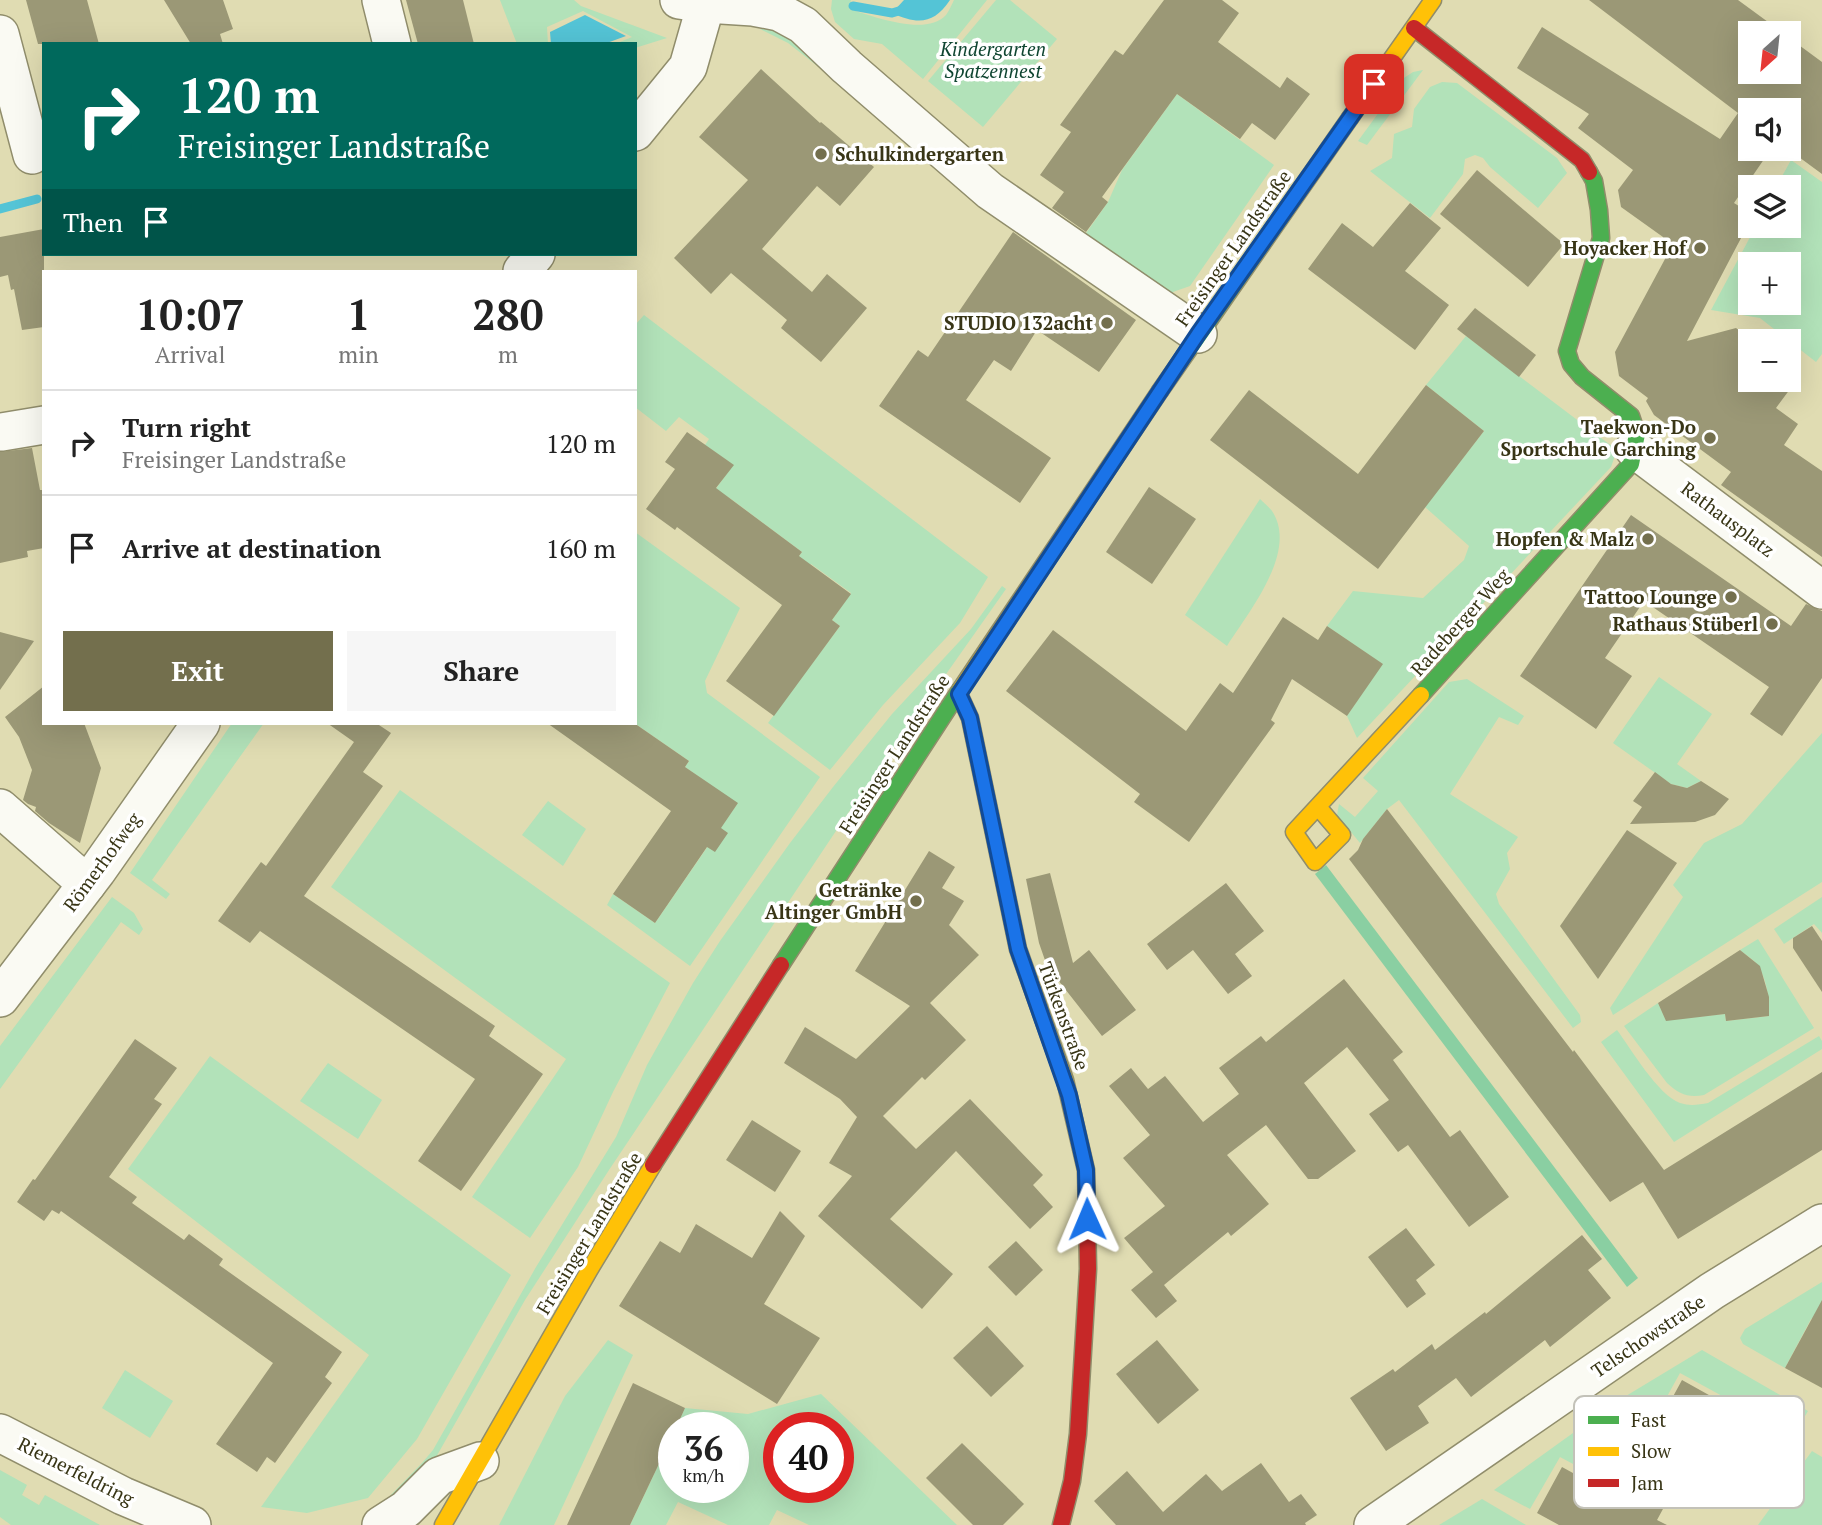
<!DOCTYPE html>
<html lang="en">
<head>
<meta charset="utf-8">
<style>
  :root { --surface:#fff; --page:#f6f6f6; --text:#222; --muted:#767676; --line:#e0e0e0; --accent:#736f4d }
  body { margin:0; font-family:"PT Serif",serif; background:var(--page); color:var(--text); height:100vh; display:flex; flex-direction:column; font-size:26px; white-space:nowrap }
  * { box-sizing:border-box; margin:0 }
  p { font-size:23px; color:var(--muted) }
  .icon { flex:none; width:38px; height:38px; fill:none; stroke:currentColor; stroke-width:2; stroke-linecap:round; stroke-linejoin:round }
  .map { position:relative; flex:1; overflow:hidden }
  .drawer { position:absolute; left:42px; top:270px; width:595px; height:455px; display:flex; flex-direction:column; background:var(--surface); border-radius:0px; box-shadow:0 7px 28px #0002 }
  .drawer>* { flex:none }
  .hud { position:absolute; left:42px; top:42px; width:595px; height:214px; border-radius:0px; box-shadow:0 7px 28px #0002; background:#00695c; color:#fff; overflow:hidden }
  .needle { width:46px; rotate:207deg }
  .fabs { position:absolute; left:1738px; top:21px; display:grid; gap:14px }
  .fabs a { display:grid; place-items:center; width:63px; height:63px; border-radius:0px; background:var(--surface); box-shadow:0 7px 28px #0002; font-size:35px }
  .speed { position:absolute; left:658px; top:1412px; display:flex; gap:14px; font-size:35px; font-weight:700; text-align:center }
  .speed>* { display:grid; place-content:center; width:91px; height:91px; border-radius:50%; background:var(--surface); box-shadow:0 7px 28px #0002; line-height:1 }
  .speed small { font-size:18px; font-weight:400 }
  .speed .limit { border:10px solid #d22; background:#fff; color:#111 }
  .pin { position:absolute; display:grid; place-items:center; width:60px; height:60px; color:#fff; margin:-30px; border-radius:14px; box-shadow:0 4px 10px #0006 }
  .me { position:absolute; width:77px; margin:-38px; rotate:359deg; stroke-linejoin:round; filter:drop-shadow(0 0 5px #0008) }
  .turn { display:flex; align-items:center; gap:24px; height:147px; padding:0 21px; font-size:32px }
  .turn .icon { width:91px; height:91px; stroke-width:2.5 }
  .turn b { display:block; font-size:49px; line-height:60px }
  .then { display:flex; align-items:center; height:66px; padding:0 21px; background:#0003; gap:14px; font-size:26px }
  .eta { display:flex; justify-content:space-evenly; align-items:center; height:119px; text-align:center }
  .eta b { font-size:42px; font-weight:700; line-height:49px }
  .action { display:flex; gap:14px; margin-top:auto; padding:14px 21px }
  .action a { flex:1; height:80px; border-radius:0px; background:var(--accent); color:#fff; font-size:28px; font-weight:700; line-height:80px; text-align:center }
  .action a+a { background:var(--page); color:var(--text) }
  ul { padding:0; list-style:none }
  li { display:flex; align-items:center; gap:21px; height:105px; padding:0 21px; border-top:2px solid var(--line) }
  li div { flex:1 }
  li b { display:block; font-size:26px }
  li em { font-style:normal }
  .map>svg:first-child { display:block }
  .green { fill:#b2e2b9; fill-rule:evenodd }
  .forest { fill:#8acfa2 }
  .water { fill:#54c4d6 }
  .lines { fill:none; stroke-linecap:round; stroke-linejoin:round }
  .stream { stroke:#54c4d6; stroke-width:9 }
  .building { fill:#9b9876 }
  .street-casing { stroke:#908d6b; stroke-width:40 }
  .fast-casing { stroke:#908d6b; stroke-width:19 }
  .slow-casing { stroke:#908d6b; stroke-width:19 }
  .jam-casing { stroke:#908d6b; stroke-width:19 }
  .street { stroke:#fafaf3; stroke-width:37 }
  .fast { stroke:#4caf50; stroke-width:16 }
  .slow { stroke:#ffc107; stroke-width:16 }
  .jam { stroke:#c62828; stroke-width:16 }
  .route-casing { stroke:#114b97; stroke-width:18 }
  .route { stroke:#1a73e8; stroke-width:12 }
  .poi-dot { fill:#736f4d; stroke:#fff; stroke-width:2.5 }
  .labels { text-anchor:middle; stroke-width:7; stroke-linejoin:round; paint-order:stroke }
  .park-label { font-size:19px; font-style:italic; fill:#0f4531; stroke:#fff }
  .poi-label { font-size:19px; font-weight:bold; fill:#383516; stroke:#fff; text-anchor:end }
  .street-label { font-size:19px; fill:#383516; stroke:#fff }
  .key { fill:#fff; stroke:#c3c2b9; stroke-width:2 }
  .key-label { font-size:19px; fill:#383516 }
</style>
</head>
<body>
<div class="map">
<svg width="1822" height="1525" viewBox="0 0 1822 1525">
  <rect width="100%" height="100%" fill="#e0dcb2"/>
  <g class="green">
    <polygon points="500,0 574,0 581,6 667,38 635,48 635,44 615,44 632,37 583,11 547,27 548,44 517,44"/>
    <path d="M832,0H851L849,9C873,16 926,37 946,15C949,11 952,4 954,0H987L923,79L882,44L854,39L835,22L831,9Z"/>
    <polygon points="996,0 1010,0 1057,39 983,127 928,81"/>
    <path d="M763,25C792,37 805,47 827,69L825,72L788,43L760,29Z"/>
    <polygon points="1423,70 1367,145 1358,141 1404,78 1413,72"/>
    <polygon points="1442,82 1457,83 1557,158 1567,173 1538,208 1490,167 1483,158 1475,155 1465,159 1463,174 1430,218 1370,171 1392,158 1394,134 1412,127 1414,109 1430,87"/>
    <polygon points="1177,94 1274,165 1190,286 1170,293 1084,236 1108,202 1122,170"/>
    <path d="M1791,160L1822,182V354L1816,362L1760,318L1711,310L1756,226H1788V187H1776ZM1750,264H1788V303H1750Z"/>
    <polygon points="644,315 988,577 960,623 883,705 830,770 768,723 840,626 832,620 851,593 811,564 806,570 795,562 802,552 731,499 715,490 733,465 705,445 709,439 679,417 666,431 635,407 635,325"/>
    <polygon points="1466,336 1617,450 1611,467 1357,738 1347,716 1382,664 1327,626 1353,591 1423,598 1464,560 1469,546 1425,507 1484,431 1426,385"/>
    <path d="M1260,499C1264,503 1269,507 1272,511C1299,551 1248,613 1227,646L1185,615Z"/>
    <polygon points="635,532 740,608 705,681 707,693 820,777 690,966 607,905 613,894 655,923 737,804 685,767 689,761 634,723"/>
    <polygon points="1002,586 1006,589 844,819 609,1170 525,1300 435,1459 387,1511 383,1503 422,1463 433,1450 536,1267 616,1137 647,1065 693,983 720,941 790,843 833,787 892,714 971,629"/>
    <polygon points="1659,677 1712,714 1677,764 1701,781 1687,788 1671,784 1613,743"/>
    <polygon points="1467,679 1524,716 1518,725 1499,717 1450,794 1518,837 1507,853 1510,869 1496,894 1499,904 1580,1015 1581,1022 1573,1028 1399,800 1387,809 1360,843 1337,815 1339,804 1355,817 1378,791 1363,778 1449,682"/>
    <polygon points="232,723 264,723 152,880 170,894 166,899 130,873"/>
    <polygon points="1822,733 1822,882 1613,1015 1610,1008 1683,897 1673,885 1704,843 1742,824"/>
    <polygon points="400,790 670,983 613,1092 578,1167 530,1238 472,1197 566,1059 331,887"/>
    <polygon points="548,801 586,829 563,866 522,835"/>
    <polygon points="112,897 134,913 143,929 139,935 121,922 0,1089 0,1046"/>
    <polygon points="1822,897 1822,933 1814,924 1784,944 1774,929"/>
    <path d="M1758,939L1814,1028L1704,1095C1688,1098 1679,1094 1667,1083L1624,1026L1658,1003L1666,1020L1725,1014L1726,1021L1769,1016C1769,998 1767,975 1754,961C1750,957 1744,954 1740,950Z"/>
    <path d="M1617,1030C1631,1049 1658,1095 1680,1103C1689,1106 1698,1105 1708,1103L1819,1036L1822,1041V1049L1674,1142L1601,1042Z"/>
    <polygon points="210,1056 511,1275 417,1439 368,1498 307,1513 261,1507 369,1355 128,1169"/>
    <polygon points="328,1063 382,1100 358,1139 300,1101"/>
    <polygon points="1822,1282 1822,1312 1811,1319 1785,1368 1743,1344 1740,1338 1745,1329"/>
    <polygon points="608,1340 633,1355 554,1525 499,1525 565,1396"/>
    <polygon points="1702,1350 1808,1411 1794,1435 1680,1373 1653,1422 1616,1402"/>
    <polygon points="125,1370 173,1401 150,1438 102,1408"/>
    <path d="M821,1394L957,1525H809L777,1510L769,1525H728L678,1502L666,1525H630L674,1432V1488H733V1428H676L685,1408L748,1414ZM779,1428H838V1488H779Z"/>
    <polygon points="1598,1415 1658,1451 1633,1496 1560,1457 1530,1509 1494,1490"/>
    <polygon points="1812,1451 1822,1457 1822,1525 1758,1525"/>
    <polygon points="0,1470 27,1485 22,1495 39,1505 45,1495 100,1525 11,1525 0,1517"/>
    <polygon points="1482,1499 1526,1525 1439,1525"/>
  </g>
  <polygon class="forest" points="1326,865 1638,1278 1627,1287 1315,874"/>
  <g class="water">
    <path d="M904,0H950C934,24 918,25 892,13Z"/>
    <polygon points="585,15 626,36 604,44 551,44 550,32"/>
  </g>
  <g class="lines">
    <g class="stream">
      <polyline points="853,6 892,13 902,10"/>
      <polyline points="0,209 37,199"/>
    </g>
  </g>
  <g class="building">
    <polygon points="26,0 87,0 99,44 38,44"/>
    <polygon points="164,0 223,0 233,29 220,34 223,44 191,44"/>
    <polygon points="406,0 463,0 474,44 418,44"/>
    <polygon points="1164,0 1222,0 1239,13 1218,42 1280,88 1287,77 1310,94 1275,140 1252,123 1240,139 1177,94 1102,197 1108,202 1086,232 1052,208 1064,192 1040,175 1071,132 1060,125 1115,50 1123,55"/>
    <polygon points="1589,0 1738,0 1783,33 1750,33 1750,72 1788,72 1788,37 1822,62 1822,174 1788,149 1788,110 1750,110 1750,149 1771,149 1734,203 1750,213 1750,221 1687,341 1736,328 1753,341 1750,341 1750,380 1788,380 1788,369 1799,377 1776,408 1798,424 1784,445 1822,471 1822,557 1721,485 1731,472 1654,415 1646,401 1648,398 1619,376 1615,352 1665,259 1663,237 1621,207 1618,190 1633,170 1578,128 1589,114 1517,68 1542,27 1720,139 1738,113"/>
    <polygon points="761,69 820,123 821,122 874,167 840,206 817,186 762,249 812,292 827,274 867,308 821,362 781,328 787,320 731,273 711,294 674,258 748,180 699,137"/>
    <polygon points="1477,170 1564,244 1528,287 1440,214"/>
    <polygon points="1410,203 1441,228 1405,271 1449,305 1415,350 1308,269 1342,223 1373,247"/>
    <polygon points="44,229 44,327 22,330 14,289 11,290 8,275 0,277 0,237"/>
    <polygon points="1013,232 1136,320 1099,372 1037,330 1011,371 994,360 966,400 1051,458 1020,503 879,406 918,350 928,357"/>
    <polygon points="1475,308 1536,355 1519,377 1457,329"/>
    <polygon points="1426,385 1484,431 1378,569 1210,440 1249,390 1358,474"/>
    <polygon points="687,432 734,465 716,488 802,552 799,556 851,594 832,620 840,626 774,716 726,681 782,605 677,527 675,530 646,509 675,469 665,462"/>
    <polygon points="32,448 40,490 44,490 44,548 27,551 28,557 0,563 0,452"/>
    <polygon points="1149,487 1196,519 1152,584 1106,552"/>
    <polygon points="1631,515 1791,626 1806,604 1822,611 1822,678 1782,736 1750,714 1769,687 1644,601 1605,658 1632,676 1596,729 1520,676"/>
    <polygon points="1283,617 1318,640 1327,626 1383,664 1347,716 1292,679 1271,720 1275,723 1189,842 1134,802 1140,794 1006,691 1053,630 1186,731 1220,683 1233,693"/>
    <polygon points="0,632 34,641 0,690"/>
    <polygon points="44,686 44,723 84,723 101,768 80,843 49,823 35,811 36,807 28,804 23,800 32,770 19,737 5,717"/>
    <polygon points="327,723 376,723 391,733 363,772 383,786 304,896 495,1026 489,1036 543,1074 461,1191 418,1161 475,1079 260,931 250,943 218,921 261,862 266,866 354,742"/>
    <polygon points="547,723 634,723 689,761 685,767 738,803 721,828 728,833 715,852 707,847 655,923 613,894 671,811"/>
    <polygon points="1655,772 1671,784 1687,788 1701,781 1729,799 1715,815 1695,822 1630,824 1642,807 1633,801"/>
    <polygon points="1387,809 1573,1052 1574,1050 1664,1170 1822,1072 1822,1150 1678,1239 1643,1182 1610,1202 1349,859 1358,850 1363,839"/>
    <polygon points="1627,830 1677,863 1598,979 1560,926"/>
    <polygon points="929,851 955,867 942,888 964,901 949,925 979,955 930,1003 966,1040 925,1080 922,1077 883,1116 916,1149 970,1099 1043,1175 1033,1185 1053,1207 1030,1229 956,1151 890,1219 953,1274 922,1309 818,1216 852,1176 829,1163 857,1117 840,1099 784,1063 805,1027 856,1059 910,1006 855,971"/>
    <polygon points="1050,873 1073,963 1089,950 1136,1010 1102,1036 1047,966 1039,943 1026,879"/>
    <polygon points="1226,883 1264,931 1235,954 1252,976 1228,994 1193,950 1167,970 1147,944"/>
    <polygon points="1812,926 1822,941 1822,992 1793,948 1793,938"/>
    <polygon points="1740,950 1760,966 1769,997 1769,1016 1726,1021 1725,1014 1666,1021 1658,1003"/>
    <polygon points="1344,979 1403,1052 1393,1060 1450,1137 1460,1130 1509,1197 1469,1227 1408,1145 1398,1152 1369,1114 1389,1100 1347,1047 1304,1083 1356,1151 1318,1179 1308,1179 1266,1125 1227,1155 1269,1204 1231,1236 1228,1232 1164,1285 1177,1301 1156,1318 1131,1290 1153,1272 1124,1238 1165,1206 1123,1158 1150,1135 1109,1086 1131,1068 1148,1089 1165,1076 1203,1122 1239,1094 1219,1068 1261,1036 1266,1042"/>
    <polygon points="135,1039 177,1068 154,1099 162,1104 109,1177 137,1197 132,1203 184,1240 189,1234 223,1259 219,1265 342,1352 325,1377 332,1383 306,1419 275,1463 267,1457 257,1472 216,1444 273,1363 61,1211 59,1214 52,1210 44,1221 17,1202 33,1179 35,1180"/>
    <polygon points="752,1120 801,1151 775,1192 726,1160"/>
    <polygon points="780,1211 805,1236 764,1304 820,1338 777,1404 619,1306 660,1241 680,1253 696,1224 752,1258"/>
    <polygon points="1406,1228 1435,1265 1416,1280 1426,1294 1407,1308 1368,1257"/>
    <polygon points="1582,1235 1602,1259 1588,1270 1611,1298 1550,1347 1545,1340 1471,1397 1456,1378 1418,1406 1429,1423 1386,1451 1350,1398 1393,1369 1395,1372 1432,1344 1435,1350 1485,1312 1486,1314"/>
    <polygon points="1016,1241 1043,1270 1016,1296 988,1267"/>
    <polygon points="1822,1300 1822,1388 1785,1368"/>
    <polygon points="987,1326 1024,1366 991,1397 953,1358"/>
    <polygon points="1157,1340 1199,1390 1158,1424 1116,1374"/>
    <polygon points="1682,1380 1777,1433 1752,1478 1696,1448 1657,1520 1667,1525 1559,1525 1537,1513 1562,1467 1635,1507 1674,1435 1657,1426"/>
    <polygon points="633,1383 685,1408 676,1428 674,1428 674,1432 630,1525 567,1525"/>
    <polygon points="962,1443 1024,1504 1003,1525 973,1525 926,1478"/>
    <polygon points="1261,1463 1289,1502 1301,1494 1317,1515 1305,1523 1306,1525 1116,1525 1094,1501 1127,1471 1163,1512 1206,1474 1222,1491"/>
  </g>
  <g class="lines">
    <g class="street-casing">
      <g id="street">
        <polyline points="381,0 392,44"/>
        <polyline points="679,0 706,4 753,7 779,12 803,25 847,67 990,191 1198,334"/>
        <polyline points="0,34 32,155"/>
        <polyline points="635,132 688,67 706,4"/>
        <polyline points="522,271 536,254"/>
        <polyline points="2,432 44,425"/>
        <polyline points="1634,449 1822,590"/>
        <polyline points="0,808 87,884"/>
        <polyline points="0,998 97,871 201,723"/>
        <polyline points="0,1433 123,1496 192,1525"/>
        <polyline points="381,1525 406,1509 439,1476 480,1461"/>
        <polyline points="1373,1525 1712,1291 1822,1223"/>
      </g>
    </g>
    <g class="fast-casing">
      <g id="fast">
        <polyline points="1160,391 1350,118"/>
        <polyline points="1421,695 1631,464 1637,434 1631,416 1582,377 1571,364 1567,351 1601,238 1599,210 1594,181 1589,172"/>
        <polyline points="781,965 960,690"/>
      </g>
    </g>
    <g class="slow-casing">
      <g id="slow">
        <polyline points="1350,118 1433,0"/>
        <polyline points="960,690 1160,391"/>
        <polyline points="959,694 970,718 1018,949 1065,1080 1086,1170 1087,1213"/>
        <polyline points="1318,807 1342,835 1315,862 1294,832 1421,695"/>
        <polyline points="443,1525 590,1269 653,1165"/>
      </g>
    </g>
    <g class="jam-casing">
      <g id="jam">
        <polyline points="1414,28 1582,160 1589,172"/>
        <polyline points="653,1165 781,965"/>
        <polyline points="1061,1525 1072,1481 1078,1434 1088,1269 1087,1213"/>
      </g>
    </g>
    <use href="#street" class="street"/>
    <use href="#fast" class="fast"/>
    <use href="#slow" class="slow"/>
    <use href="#jam" class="jam"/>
  </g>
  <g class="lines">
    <g class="route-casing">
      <polyline id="route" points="1087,1219 1086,1170 1069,1095 1018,949 970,718 959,694 1198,334 1374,84"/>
    </g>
    <use href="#route" class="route"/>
  </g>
  <g class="poi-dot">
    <circle cx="821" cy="154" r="7"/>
    <circle cx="1700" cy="248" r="7"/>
    <circle cx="1107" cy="323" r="7"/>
    <circle cx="1710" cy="438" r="7"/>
    <circle cx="1648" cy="539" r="7"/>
    <circle cx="1731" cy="597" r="7"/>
    <circle cx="1772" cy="624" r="7"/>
    <circle cx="916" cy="901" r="7"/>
  </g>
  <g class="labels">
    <g class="park-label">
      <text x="993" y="56">Kindergarten<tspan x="993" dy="22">Spatzennest</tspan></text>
    </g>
    <g class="poi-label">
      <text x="835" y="161" text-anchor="start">Schulkindergarten</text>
      <text x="1686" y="255">Hoyacker Hof</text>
      <text x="1093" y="330">STUDIO 132acht</text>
      <text x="1696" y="434">Taekwon-Do<tspan x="1696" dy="22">Sportschule Garching</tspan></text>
      <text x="1634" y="546">Hopfen &amp; Malz</text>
      <text x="1717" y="604">Tattoo Lounge</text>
      <text x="1758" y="631">Rathaus Stüberl</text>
      <text x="902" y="897">Getränke<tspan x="902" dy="22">Altinger GmbH</tspan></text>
    </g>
    <g class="street-label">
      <text transform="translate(1233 248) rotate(-55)" y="7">Freisinger Landstraße</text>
      <text transform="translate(1728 519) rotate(37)" y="7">Rathausplatz</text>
      <text transform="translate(1460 622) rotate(-48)" y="7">Radeberger Weg</text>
      <text transform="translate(894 754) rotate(-57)" y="7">Freisinger Landstraße</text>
      <text transform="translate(102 862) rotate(-54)" y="7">Römerhofweg</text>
      <text transform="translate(1064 1016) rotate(70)" y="7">Türkenstraße</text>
      <text transform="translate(589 1233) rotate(-59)" y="7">Freisinger Landstraße</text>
      <text transform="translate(1648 1336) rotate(-34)" y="7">Telschowstraße</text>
      <text transform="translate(76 1471) rotate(27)" y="7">Riemerfeldring</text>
    </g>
  </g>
  <rect x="1574" y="1396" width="230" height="112" rx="10" class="key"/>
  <rect x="1588" y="1416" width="31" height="8" fill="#4caf50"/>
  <rect x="1588" y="1447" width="31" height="9" fill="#ffc107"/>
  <rect x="1588" y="1479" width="31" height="8" fill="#c62828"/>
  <g class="key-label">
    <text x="1631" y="1427">Fast</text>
    <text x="1631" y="1458">Slow</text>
    <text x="1631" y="1490">Jam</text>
  </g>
</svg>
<div class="fabs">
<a><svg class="needle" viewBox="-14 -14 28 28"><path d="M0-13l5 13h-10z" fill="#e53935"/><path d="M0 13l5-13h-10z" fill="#767676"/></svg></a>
<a><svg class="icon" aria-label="sound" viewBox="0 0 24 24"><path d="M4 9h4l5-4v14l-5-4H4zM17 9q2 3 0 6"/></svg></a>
<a><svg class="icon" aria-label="layers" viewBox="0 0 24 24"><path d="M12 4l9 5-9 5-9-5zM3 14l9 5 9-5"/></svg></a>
<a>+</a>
<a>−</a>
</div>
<div class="speed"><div>36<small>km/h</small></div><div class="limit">40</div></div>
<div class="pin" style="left:1374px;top:84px;background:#d93025"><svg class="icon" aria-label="arrive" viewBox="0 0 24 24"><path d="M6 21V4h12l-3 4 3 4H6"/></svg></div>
<svg class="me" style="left:1087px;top:1219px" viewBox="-20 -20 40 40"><path d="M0-17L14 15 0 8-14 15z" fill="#1a73e8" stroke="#fff" stroke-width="4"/></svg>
<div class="hud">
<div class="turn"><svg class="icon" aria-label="right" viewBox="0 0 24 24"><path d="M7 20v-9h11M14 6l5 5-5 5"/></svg><div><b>120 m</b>Freisinger Landstraße</div></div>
<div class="then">Then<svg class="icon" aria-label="arrive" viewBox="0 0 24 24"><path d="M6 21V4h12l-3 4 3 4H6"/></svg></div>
</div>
<section class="drawer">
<div class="eta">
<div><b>10:07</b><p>Arrival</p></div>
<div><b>1</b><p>min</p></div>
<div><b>280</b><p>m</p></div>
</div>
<ul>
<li><svg class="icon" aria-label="right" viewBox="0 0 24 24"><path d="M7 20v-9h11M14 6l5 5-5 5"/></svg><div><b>Turn right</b><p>Freisinger Landstraße</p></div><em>120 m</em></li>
<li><svg class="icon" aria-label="arrive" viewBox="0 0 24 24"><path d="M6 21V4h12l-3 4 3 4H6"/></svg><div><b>Arrive at destination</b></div><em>160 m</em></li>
</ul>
<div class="action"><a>Exit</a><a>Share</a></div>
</section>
</div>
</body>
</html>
